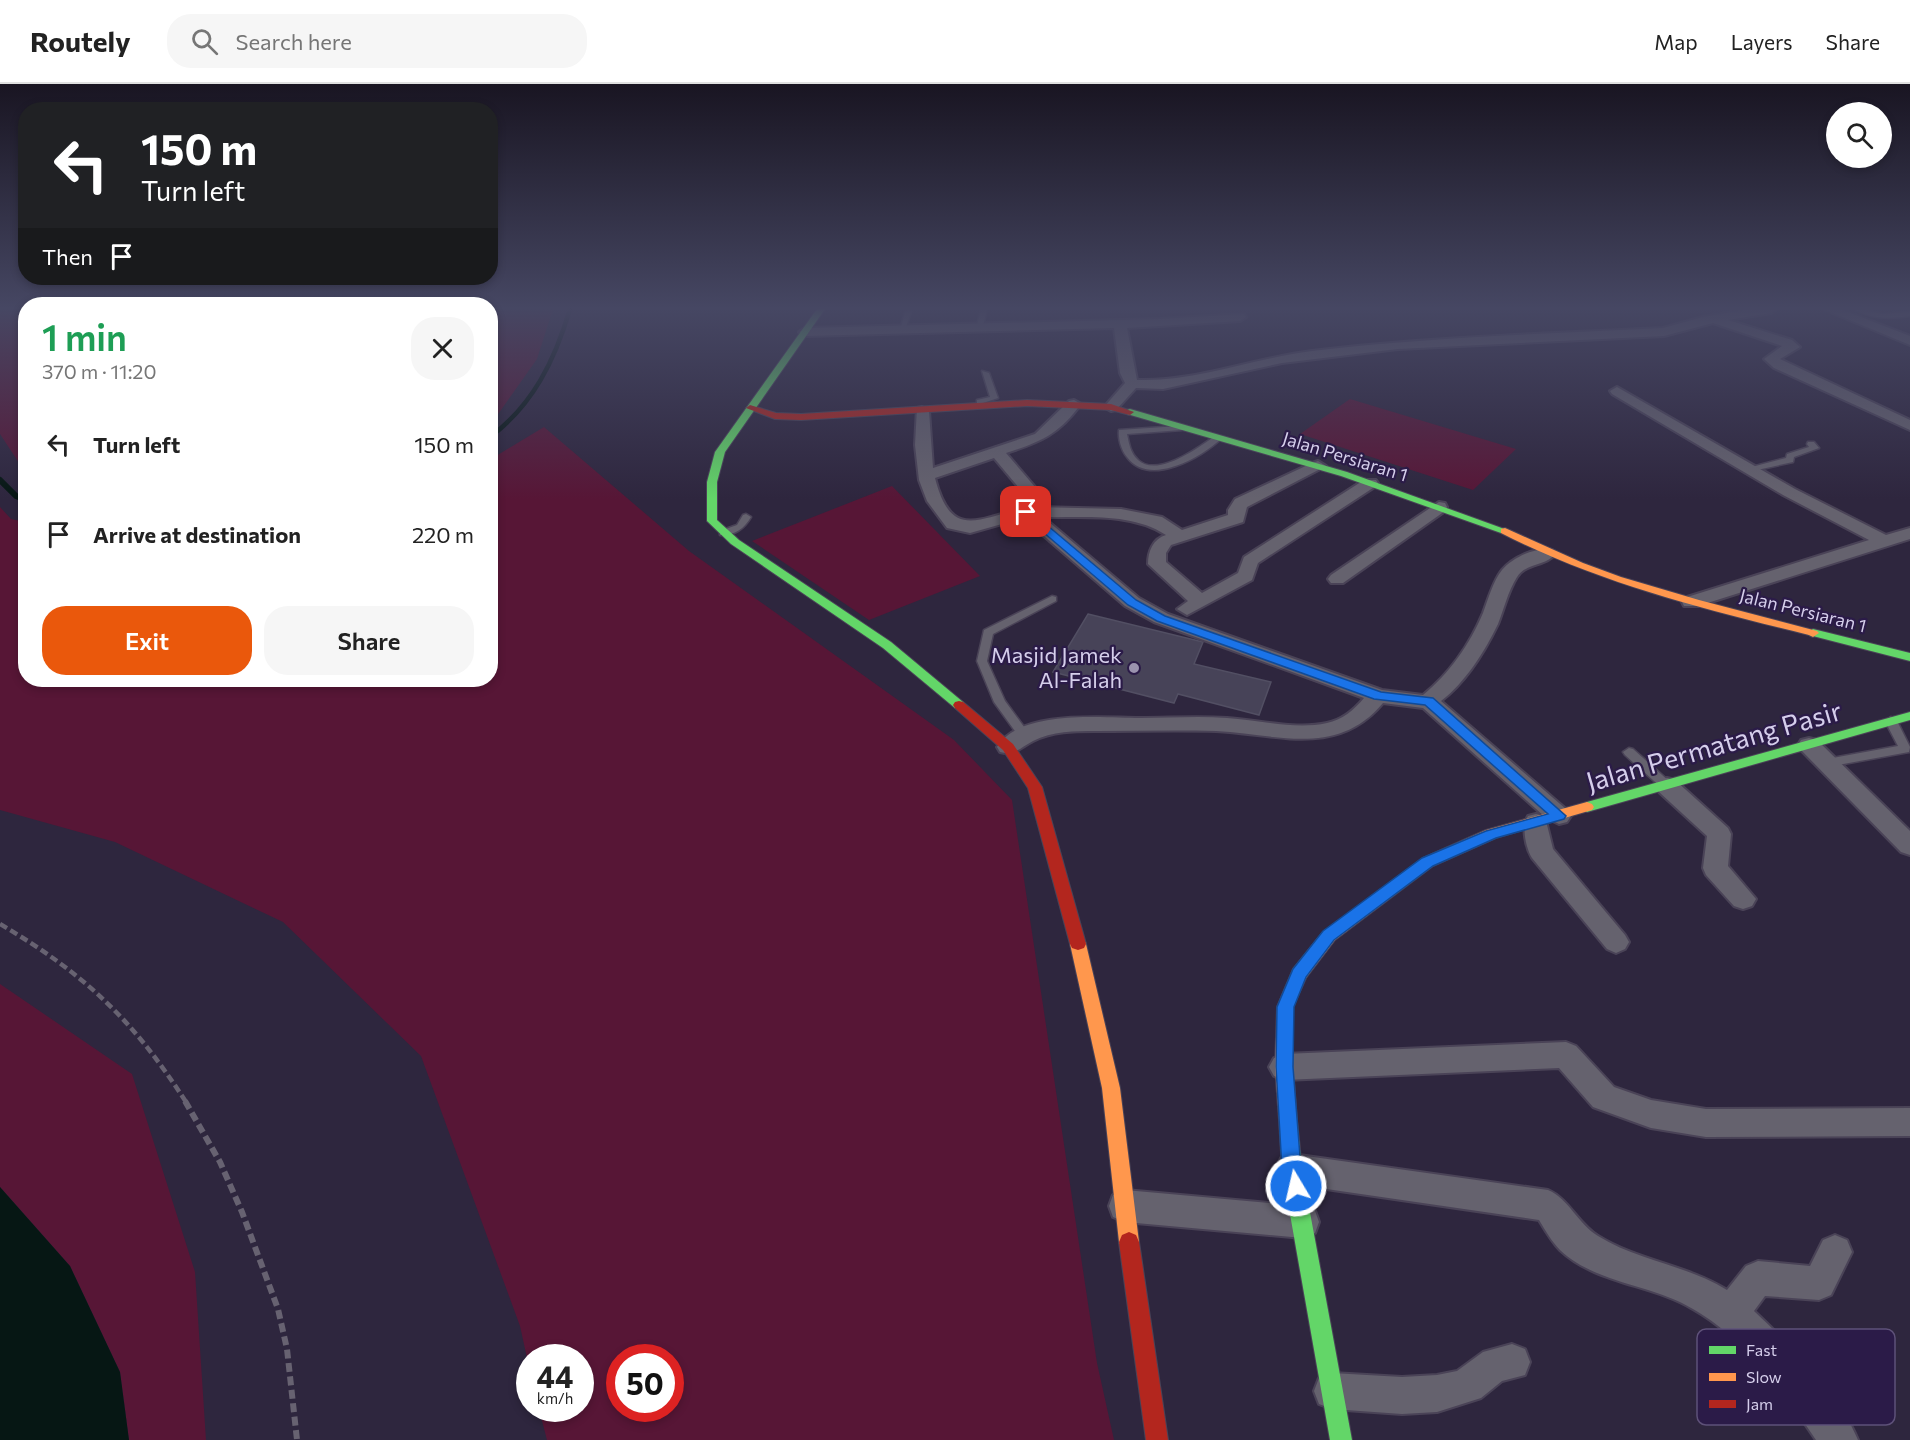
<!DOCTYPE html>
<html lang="en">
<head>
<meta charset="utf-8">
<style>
  :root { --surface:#fff; --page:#f6f6f6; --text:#222; --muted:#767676; --line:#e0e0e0; --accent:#ea580c }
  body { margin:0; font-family:Commissioner,sans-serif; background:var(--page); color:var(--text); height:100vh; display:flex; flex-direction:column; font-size:22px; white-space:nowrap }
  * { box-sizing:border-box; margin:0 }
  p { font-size:20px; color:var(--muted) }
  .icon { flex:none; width:33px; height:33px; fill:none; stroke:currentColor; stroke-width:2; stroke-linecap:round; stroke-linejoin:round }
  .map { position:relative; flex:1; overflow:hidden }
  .drawer { position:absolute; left:18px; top:213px; width:480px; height:390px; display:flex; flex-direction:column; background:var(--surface); border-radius:24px; box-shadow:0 3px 9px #0003 }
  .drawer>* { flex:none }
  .hud { position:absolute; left:18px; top:18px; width:480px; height:183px; border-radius:24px; box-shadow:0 3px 9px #0003; background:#202124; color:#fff; overflow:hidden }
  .fabs { position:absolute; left:1826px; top:18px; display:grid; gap:12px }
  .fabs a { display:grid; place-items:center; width:66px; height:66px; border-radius:50%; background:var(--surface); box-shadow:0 3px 9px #0003; font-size:30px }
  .speed { position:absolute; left:516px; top:1260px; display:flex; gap:12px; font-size:30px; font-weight:700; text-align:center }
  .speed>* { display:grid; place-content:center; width:78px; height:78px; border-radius:50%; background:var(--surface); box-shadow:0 3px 9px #0003; line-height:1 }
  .speed small { font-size:15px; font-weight:400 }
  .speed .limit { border:9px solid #d22; background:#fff; color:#111 }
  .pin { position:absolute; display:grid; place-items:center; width:51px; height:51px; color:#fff; margin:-26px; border-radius:12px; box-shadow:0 3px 9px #0006 }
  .me { position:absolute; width:66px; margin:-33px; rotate:351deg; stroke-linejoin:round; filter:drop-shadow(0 0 4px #0008) }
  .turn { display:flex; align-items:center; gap:21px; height:126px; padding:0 24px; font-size:27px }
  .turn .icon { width:78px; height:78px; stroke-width:2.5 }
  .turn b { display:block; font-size:42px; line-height:51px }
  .then { display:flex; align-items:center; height:57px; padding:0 24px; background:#0003; gap:12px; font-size:22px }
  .round { display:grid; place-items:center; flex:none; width:63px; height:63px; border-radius:24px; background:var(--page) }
  .overview { display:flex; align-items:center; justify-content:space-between; height:102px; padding:0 24px }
  h1 { font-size:36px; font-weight:600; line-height:45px; color:#1e9e55 }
  .button { display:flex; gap:12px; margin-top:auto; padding:12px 24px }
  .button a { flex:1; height:69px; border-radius:24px; background:var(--accent); color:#fff; font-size:24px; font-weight:600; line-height:69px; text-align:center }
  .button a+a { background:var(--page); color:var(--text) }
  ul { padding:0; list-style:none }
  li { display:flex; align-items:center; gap:18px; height:90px; padding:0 24px }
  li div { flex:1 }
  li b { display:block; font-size:22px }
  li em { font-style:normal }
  header { display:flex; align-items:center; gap:36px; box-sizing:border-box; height:84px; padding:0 30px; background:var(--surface); border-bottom:2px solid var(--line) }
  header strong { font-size:28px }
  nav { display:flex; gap:33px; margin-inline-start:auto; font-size:21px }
  .search { width:420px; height:54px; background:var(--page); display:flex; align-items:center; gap:15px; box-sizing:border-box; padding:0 21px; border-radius:24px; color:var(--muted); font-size:22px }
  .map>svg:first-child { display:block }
  .green { fill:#571636; fill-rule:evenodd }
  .water { fill:#061714 }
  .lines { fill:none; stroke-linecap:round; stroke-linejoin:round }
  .stream-far1 { stroke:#061714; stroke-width:4.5 }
  .stream { stroke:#061714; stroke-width:6 }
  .building { fill:#474358; stroke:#524f63; stroke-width:1.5 }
  .lane-casing { stroke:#4a4357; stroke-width:3 }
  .street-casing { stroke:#4a4357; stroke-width:4 }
  .fast-casing { stroke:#4a4357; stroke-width:2 }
  .slow-casing { stroke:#4a4357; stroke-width:2 }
  .jam-casing { stroke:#4a4357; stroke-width:2 }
  .path-far1 { stroke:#676271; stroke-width:4.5; stroke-dasharray:8 4; stroke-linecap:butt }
  .path { stroke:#676271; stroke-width:6; stroke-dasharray:9 4.5; stroke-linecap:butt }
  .lane { fill:#65626e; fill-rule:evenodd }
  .street { fill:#65626e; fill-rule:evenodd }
  .fast { fill:#63d668; fill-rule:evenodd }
  .slow { fill:#ff974d; fill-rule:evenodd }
  .jam { fill:#b3261e; fill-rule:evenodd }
  .route { fill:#1a73e8; stroke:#114b97; stroke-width:1.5 }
  .poi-dot { fill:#9b93ae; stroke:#2b1b48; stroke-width:2 }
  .labels { text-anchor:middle; stroke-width:4.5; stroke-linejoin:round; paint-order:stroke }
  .far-street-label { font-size:18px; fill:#d5ceeb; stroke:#2b1b48 }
  .poi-label { font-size:22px; fill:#d5ceeb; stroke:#2b1b48; text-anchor:end }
  .near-street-label { font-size:27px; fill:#d5ceeb; stroke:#2b1b48 }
  .key { fill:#2b1b48; stroke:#5e5179; stroke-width:1.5 }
  .key-label { font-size:16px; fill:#d5ceeb }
</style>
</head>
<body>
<header>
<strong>Routely</strong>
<div class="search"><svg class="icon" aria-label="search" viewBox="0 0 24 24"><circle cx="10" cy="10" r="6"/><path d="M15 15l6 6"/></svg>Search here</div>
<nav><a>Map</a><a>Layers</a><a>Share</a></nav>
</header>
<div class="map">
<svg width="1910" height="1356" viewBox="0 0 1910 1356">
  <rect width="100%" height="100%" fill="#2e263e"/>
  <g class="green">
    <polygon points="0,225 25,225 25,388 0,350"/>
    <polygon points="491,225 553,225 537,275 496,333 491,337"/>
    <polygon points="1350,315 1516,365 1473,406 1300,350"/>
    <path d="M544,343L689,467L954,656L1012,716L1097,1279L1114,1356H547L539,1325L580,1324V1274H530L529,1283L520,1242L421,972L283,838L115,758L0,726V423L11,435L25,438L26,596H490L491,375ZM620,1274H670V1324H620Z"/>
    <polygon points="892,402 980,492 869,536 752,457"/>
    <polygon points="0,900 132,990 195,1188 206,1356 129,1356 120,1288 70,1182 0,1103"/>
  </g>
  <polygon class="water" points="0,1103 70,1182 120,1288 129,1356 0,1356"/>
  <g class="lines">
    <path class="stream-far1" d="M490,353C533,321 555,276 570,225"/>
    <polyline class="stream" points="0,396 16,412 26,416"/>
  </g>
  <polygon class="building" points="1088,530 1203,558 1194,580 1271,598 1259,631 1178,610 1174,619 1053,588"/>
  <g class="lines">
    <g class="lane-casing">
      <g id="lane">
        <polygon points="981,225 987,225 983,242 980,244 977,242"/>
        <path d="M1853,225H1862L1882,230L1910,228V232C1891,235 1870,235 1853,225Z"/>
        <polygon points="908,226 911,228 905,246 900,247 905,228"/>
        <polygon points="982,287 989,289 998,314 980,320 977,320 977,316 990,313"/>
        <path d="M1179,342H1182V346L1127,350C1129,359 1130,369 1138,376C1157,394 1198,364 1215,352L1222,354C1201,374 1149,403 1127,373C1121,366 1118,354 1119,346Z"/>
        <polygon points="1808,358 1814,358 1819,364 1794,373 1793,378 1748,388 1744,385 1786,374 1787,370 1809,363 1807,360"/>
        <path d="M746,430L751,433C744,445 734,452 720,451V447L737,441L743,431Z"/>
        <polygon points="1052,512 1056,513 1056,517 993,550 987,577 1005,617 1030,651 1024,655 1020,654 994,618 977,577 984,546"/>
        <polygon points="1891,633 1897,637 1910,663 1909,668 1827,683 1823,682 1821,679 1823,676 1827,675 1898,662 1885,637"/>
        <polygon points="1629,664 1633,665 1671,699 1673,702 1671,705 1663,705 1625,671 1623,668"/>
      </g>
    </g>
    <g class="street-casing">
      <g id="street">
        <path d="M1750,225H1777L1771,229L1728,236L1792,256L1800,263L1780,275L1910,336V346L1774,284L1764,275L1782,262L1713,239L1664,252L1398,265L1282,279L1163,305L1136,304L1116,326L1111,327L1104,323L1125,299L1120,289L1114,244L805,252L799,248L805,244L1160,235L1244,230L1246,233L1240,237L1127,244L1137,296C1196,298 1254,274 1312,267C1429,253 1546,250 1663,244L1703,233Z"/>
        <polygon points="1823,225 1840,225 1910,252 1910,261"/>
        <polygon points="1617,303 1795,405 1886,451 1910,444 1910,455 1698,522 1684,522 1682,518 1684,514 1869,456 1783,411 1612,310 1610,307"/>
        <path d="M1074,316L1081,320C1059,350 1041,358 1006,369L1035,403V423L1121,425L1162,433L1182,446L1228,431V426L1235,415L1312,379L1318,377L1326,382L1247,423L1243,438L1171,461L1166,469V478L1202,509L1238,489L1244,473L1364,396H1376L1378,399L1376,402L1258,479L1252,496L1187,531L1177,525L1188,517L1148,480C1148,467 1153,455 1166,451C1131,428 1083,434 1043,433L1139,514L1168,530L1382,606L1423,611C1449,590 1470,560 1483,529C1488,516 1493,497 1502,486C1512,474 1536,462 1552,466L1555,470C1547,482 1525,479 1517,493C1508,507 1504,525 1498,540C1485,567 1465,599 1441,617L1567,726L1571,732L1567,738L1559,740L1545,733L1553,765L1625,851L1629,858L1625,865L1616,869L1607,865L1532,774C1526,764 1521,743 1528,732L1536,730L1544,732L1423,624L1383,619C1337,674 1277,650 1216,647C1176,646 1136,647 1096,647C1075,647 1052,647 1033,657C1021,663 1015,672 1000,668L997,663C1021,625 1102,634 1140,634C1169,634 1198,632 1227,634C1259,636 1295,646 1327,639C1342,636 1354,626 1364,614L1154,538L1125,522L1023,434L970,449L947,444L927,417L919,396L915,361L917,324L922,323L929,327L933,384L1035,350L1069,317ZM994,374L1019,404L1018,425C973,438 950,452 935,394Z"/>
        <polygon points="1439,418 1445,419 1447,423 1445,427 1343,499 1331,499 1328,495 1331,491"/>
        <polygon points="1809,654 1817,656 1910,747 1910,771 1901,768 1801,666 1798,661 1801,656"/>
        <polygon points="1667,694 1675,696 1728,744 1731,750 1728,782 1756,815 1752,822 1743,825 1734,822 1706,791 1703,784 1707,752 1659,708 1655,702 1659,696"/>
        <polygon points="1566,958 1576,962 1614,1003 1651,1016 1706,1025 1910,1024 1910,1052 1706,1053 1651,1044 1593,1023 1559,984 1284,996 1274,992 1269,983 1274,974 1284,970"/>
        <path d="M1292,1070L1548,1106C1569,1115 1578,1140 1598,1152C1638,1177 1687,1181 1727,1206L1746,1182L1758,1177L1810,1182L1823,1156L1835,1151L1847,1156L1852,1168L1831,1211L1819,1216L1765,1212L1754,1227C1790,1261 1839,1310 1858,1356H1816C1783,1307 1744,1254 1693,1225C1652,1200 1596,1200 1560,1166C1552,1158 1545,1146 1539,1136L1292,1100L1281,1096L1276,1085L1281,1074Z"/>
        <polygon points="1125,1106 1303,1122 1315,1127 1319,1138 1315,1149 1303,1154 1125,1138 1113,1133 1109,1122 1113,1111"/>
        <polygon points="1512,1260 1525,1265 1530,1278 1525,1291 1502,1297 1481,1314 1437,1328 1402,1330 1332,1325 1319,1320 1314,1307 1319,1294 1332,1289 1402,1293 1437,1291 1457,1287 1483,1268"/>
      </g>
    </g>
    <g class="fast-casing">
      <g id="fast">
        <polygon points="817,225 825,225 725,368 717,398 717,436 739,456 891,558 963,618 965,621 963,624 955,624 883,564 731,460 707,437 707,398 715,368"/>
        <polygon points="1130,325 1347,388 1510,447 1509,449 1501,449 1341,392 1127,330 1127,326"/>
        <polygon points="1813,545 1910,569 1910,577 1809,551 1807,549"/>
        <polygon points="1910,628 1910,636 1587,728 1580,723 1587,718"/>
        <polygon points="1288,1028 1295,1030 1297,1036 1302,1085 1352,1356 1330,1356 1282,1085 1279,1036 1281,1030"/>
      </g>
    </g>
    <g class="slow-casing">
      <g id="slow">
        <path d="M1505,444L1583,479L1621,493L1699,516L1817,547L1819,549L1813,553L1809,551C1703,525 1599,499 1501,449V445Z"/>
        <polygon points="1587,718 1592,720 1594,723 1592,726 1496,754 1433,782 1335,856 1306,894 1293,923 1293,983 1297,1036 1295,1042 1288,1044 1281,1042 1279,1036 1275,983 1277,923 1293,885 1323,848 1423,774 1486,746"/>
        <polygon points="1078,854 1084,856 1086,860 1120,1004 1139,1158 1136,1165 1129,1168 1122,1165 1119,1158 1102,1004 1070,860 1072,856"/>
      </g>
    </g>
    <g class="jam-casing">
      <g id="jam">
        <polygon points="1027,316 1111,320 1134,328 1130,331 1111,326 1027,322 801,336 775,335 746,324 750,321 776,329 801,330"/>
        <polygon points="959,617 963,618 1013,660 1042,703 1086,860 1084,864 1078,866 1072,864 1070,860 1028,704 1003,666 955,624 953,621 955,618"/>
        <polygon points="1129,1148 1136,1151 1139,1158 1168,1356 1146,1356 1119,1158 1122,1151"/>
      </g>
    </g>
    <path class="path-far1" d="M0,840C85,890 133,936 186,1018"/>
    <polyline class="path" points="185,1017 220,1078 242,1128 278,1225 287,1265 297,1356"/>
    <use href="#lane" class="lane"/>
    <use href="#street" class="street"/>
    <use href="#fast" class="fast"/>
    <use href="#slow" class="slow"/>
    <use href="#jam" class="jam"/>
  </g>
  <linearGradient id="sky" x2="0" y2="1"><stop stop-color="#191522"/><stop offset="0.54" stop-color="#464763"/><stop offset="1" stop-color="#464763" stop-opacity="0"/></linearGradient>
  <rect width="1910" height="415" fill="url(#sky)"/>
  <polygon class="route" points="1022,426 1029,426 1136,516 1165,532 1381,608 1433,614 1566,732 1564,735 1496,754 1433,782 1334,856 1306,893 1294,923 1293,983 1301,1085 1305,1102 1303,1109 1296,1112 1289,1109 1282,1085 1276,983 1277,923 1293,885 1323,847 1422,774 1486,747 1548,730 1425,621 1374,615 1157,537 1128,521 1022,430"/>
  <circle class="poi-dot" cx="1134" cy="584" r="6"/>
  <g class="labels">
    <g class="far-street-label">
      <text transform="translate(1345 373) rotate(17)" y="6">Jalan Persiaran 1</text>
      <text transform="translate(1803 527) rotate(14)" y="6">Jalan Persiaran 1</text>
    </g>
    <g class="poi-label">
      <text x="1122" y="579">Masjid Jamek<tspan x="1122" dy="25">Al-Falah</tspan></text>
    </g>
    <g class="near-street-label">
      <text transform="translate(1714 663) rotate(-16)" y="9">Jalan Permatang Pasir</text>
    </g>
  </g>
  <rect x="1697" y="1245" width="198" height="96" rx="9" class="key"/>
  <rect x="1709" y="1262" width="27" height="8" fill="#63d668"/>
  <rect x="1709" y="1289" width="27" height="8" fill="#ff974d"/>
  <rect x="1709" y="1316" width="27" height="8" fill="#b3261e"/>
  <g class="key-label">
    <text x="1746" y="1272">Fast</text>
    <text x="1746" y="1299">Slow</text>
    <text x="1746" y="1326">Jam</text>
  </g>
</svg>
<div class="fabs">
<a><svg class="icon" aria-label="search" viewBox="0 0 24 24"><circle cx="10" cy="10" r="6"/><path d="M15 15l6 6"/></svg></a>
</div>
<div class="speed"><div>44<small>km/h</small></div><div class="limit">50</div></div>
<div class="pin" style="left:1026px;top:428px;background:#d93025"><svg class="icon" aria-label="arrive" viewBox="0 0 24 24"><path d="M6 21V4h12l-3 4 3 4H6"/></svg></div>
<svg class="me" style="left:1296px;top:1102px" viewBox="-20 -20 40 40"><circle r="17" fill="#1a73e8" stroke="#fff" stroke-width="3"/><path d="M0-11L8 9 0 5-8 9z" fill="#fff"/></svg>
<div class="hud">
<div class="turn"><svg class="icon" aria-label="left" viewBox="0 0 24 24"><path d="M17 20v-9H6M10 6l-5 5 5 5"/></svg><div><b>150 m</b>Turn left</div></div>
<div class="then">Then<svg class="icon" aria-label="arrive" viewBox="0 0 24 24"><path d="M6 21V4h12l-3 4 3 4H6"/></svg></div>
</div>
<section class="drawer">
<div class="overview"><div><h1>1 min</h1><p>370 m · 11:20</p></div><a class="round"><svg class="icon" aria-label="close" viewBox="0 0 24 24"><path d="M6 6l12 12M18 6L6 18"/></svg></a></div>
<ul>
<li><svg class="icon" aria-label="left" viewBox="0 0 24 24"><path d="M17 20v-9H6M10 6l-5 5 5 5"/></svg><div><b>Turn left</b></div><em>150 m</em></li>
<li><svg class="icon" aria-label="arrive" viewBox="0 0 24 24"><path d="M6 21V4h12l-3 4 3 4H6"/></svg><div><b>Arrive at destination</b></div><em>220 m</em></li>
</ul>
<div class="button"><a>Exit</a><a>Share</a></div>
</section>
</div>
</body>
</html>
